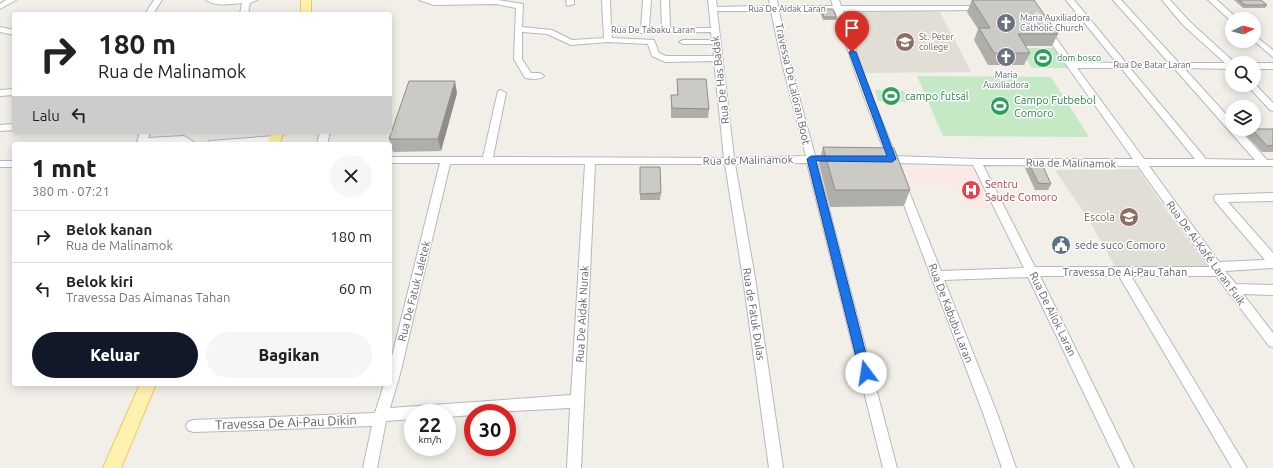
<!DOCTYPE html>
<html lang="id">
<head>
<meta charset="utf-8">
<style>
  :root { --surface:#fff; --page:#f6f6f6; --text:#222; --muted:#767676; --line:#e0e0e0; --accent:#111827 }
  body { margin:0; font-family:Ubuntu,sans-serif; background:var(--page); color:var(--text); height:100vh; display:flex; flex-direction:column; font-size:15px; white-space:nowrap }
  * { box-sizing:border-box; margin:0 }
  p { font-size:13px; color:var(--muted) }
  .icon { flex:none; width:22px; height:22px; fill:none; stroke:currentColor; stroke-width:2; stroke-linecap:round; stroke-linejoin:round }
  .map { position:relative; flex:1; overflow:hidden }
  .side { position:absolute; left:12px; top:142px; width:380px; height:244px; display:flex; flex-direction:column; background:var(--surface); border-radius:4px; box-shadow:0 2px 10px #0003 }
  .side>* { flex:none }
  .guide { position:absolute; left:12px; top:12px; width:380px; height:122px; border-radius:4px; box-shadow:0 2px 10px #0003; background:#fff; color:var(--text); overflow:hidden }
  .needle { width:26px; rotate:84deg }
  .controls { position:absolute; left:1225px; top:12px; display:grid; gap:8px }
  .controls a { display:grid; place-items:center; width:36px; height:36px; border-radius:50%; background:var(--surface); box-shadow:0 2px 10px #0003; font-size:20px }
  .speed { position:absolute; left:404px; top:404px; display:flex; gap:8px; font-size:20px; font-weight:700; text-align:center }
  .speed>* { display:grid; place-content:center; width:52px; height:52px; border-radius:50%; background:var(--surface); box-shadow:0 2px 10px #0003; line-height:1 }
  .speed small { font-size:10px; font-weight:400 }
  .speed .limit { border:6px solid #d22; background:#fff; color:#111 }
  .pin { position:absolute; display:grid; place-items:center; width:34px; height:34px; color:#fff; margin:-41px -17px; border-radius:50% 50% 50% 0; rotate:-45deg; box-shadow:0 0 4px #0007 }
  .pin .icon { rotate:45deg }
  .me { position:absolute; width:44px; margin:-22px; rotate:346deg; stroke-linejoin:round; filter:drop-shadow(0 0 3px #0008) }
  .turn { display:flex; align-items:center; gap:14px; height:84px; padding:0 20px; font-size:18px }
  .turn .icon { width:52px; height:52px; stroke-width:2.5 }
  .turn b { display:block; font-size:28px; line-height:34px }
  .then { display:flex; align-items:center; height:38px; padding:0 20px; background:#0003; gap:8px; font-size:15px }
  .round { display:grid; place-items:center; flex:none; width:42px; height:42px; border-radius:21px; background:var(--page) }
  .overview { display:flex; align-items:center; justify-content:space-between; height:68px; padding:0 20px }
  h1 { font-size:24px; font-weight:800; line-height:30px }
  .primary-button { display:flex; gap:8px; margin-top:auto; padding:8px 20px }
  .primary-button a { flex:1; height:46px; border-radius:24px; background:var(--accent); color:#fff; font-size:16px; font-weight:800; line-height:46px; text-align:center }
  .primary-button a+a { background:var(--page); color:var(--text) }
  ul { padding:0; list-style:none }
  li { display:flex; align-items:center; gap:12px; height:52px; padding:0 20px; border-top:1px solid var(--line) }
  li div { flex:1 }
  li b { display:block; font-size:15px }
  li em { font-style:normal }
  .map>svg:first-child { display:block }
  .education { fill:#e1ded6 }
  .medical { fill:#fce8e6 }
  .green { fill:#c5e8c5 }
  .lines { fill:none; stroke-linecap:round; stroke-linejoin:round }
  .minor-casing { stroke:#b5b8bc; stroke-width:2 }
  .major-casing { stroke:#f2c960; stroke-width:2 }
  .minor { fill:#fff; fill-rule:evenodd }
  .major { fill:#fff2af; fill-rule:evenodd }
  .wall { fill:#afaea9 }
  .shaded-wall { fill:#8f8d8a }
  .building { fill:#cccac5; stroke:#8f8d8a }
  .route { fill:#1a73e8; stroke:#114b97 }
  .labels { text-anchor:middle; stroke-width:3; stroke-linejoin:round; paint-order:stroke }
  .far-street-label { font-size:9px; fill:#5f6368; stroke:#fff }
  .far-worship-label { font-size:9px; fill:#5b616d; stroke:#fff; text-anchor:start }
  .far-education-label { font-size:9px; fill:#785e54; stroke:#fff; text-anchor:start }
  .far-leisure-label { font-size:9px; fill:#27864d; stroke:#fff; text-anchor:start }
  .street-label { font-size:11px; fill:#5f6368; stroke:#fff }
  .leisure-label { font-size:11px; fill:#27864d; stroke:#fff; text-anchor:start }
  .health-label { font-size:11px; fill:#be3a42; stroke:#fff; text-anchor:start }
  .education-label { font-size:11px; fill:#785e54; stroke:#fff; text-anchor:end }
  .service-label { font-size:11px; fill:#4e5e75; stroke:#fff; text-anchor:start }
  .near-street-label { font-size:13px; fill:#5f6368; stroke:#fff }
</style>
</head>
<body>
<div class="map">
<svg width="1273" height="468" viewBox="0 0 1273 468">
  <rect width="100%" height="100%" fill="#f1efe8"/>
  <g class="education">
    <polygon points="928,11 940,12 971,72 864,73 846,12"/>
    <polygon points="1138,169 1169,214 1208,267 1116,268 1089,220 1055,170"/>
  </g>
  <polygon class="medical" points="977,168 996,208 969,208 962,194 957,193 953,186 911,186 905,169"/>
  <g class="green">
    <polygon points="1019,48 1054,48 1068,68 1032,68"/>
    <polygon points="917,76 1051,77 1089,137 943,136"/>
    <polygon points="875,90 904,91 908,102 878,101"/>
  </g>
  <g class="lines">
    <g class="minor-casing">
      <g id="minor">
        <polygon points="6,0 16,0 0,9 0,4"/>
        <polygon points="154,0 162,0 153,14 145,14"/>
        <path d="M206,0H257L250,3L248,14H240L242,3C231,4 215,7 206,0Z"/>
        <path d="M419,0H498L523,4L522,27L552,30L572,40L604,38L602,0H610L611,27L641,28L643,0H651L649,28H662L661,0H669L670,28H711L708,0H716L717,7L770,6L769,0H777L778,6H833L831,0H839L841,6H983L987,8L986,10L843,11L866,81L896,156L976,159H1133L1041,29L1042,27H1048L1073,62L1117,63L1066,0H1074L1126,63H1169L1113,0H1121L1179,63H1225L1183,25L1162,0H1170L1189,21L1235,63H1232V69L1184,68L1232,121V129H1239L1267,160H1273V166H1149L1219,262L1265,260L1215,201L1214,198L1215,195L1273,193V201L1228,202L1273,253V268L1225,271L1236,284L1273,285V295L1243,294L1273,333V347L1269,346L1216,276H1131L1247,468H1232L1119,276H1040L1134,468H1120L1028,277L944,280L997,413L1016,468H1002L983,413L896,184L897,181L901,180L906,184L941,271L1024,268L973,165L897,163L893,164L880,161L879,159L880,157L886,156L858,81L835,11H779L790,63L815,156H834L839,159L834,162L817,163L897,468H883L807,163L735,164L755,278L783,468H769L743,278L725,164H595L581,468H567L570,408L473,413V415L447,417V413H413V419L386,421L377,468H363L372,426L193,432L188,430L186,426L188,422L193,420L375,413L384,384H390V364L440,163H390V157H483L498,91L501,90L506,93L493,157L724,158L714,61L665,62L652,56L648,44L608,42L571,45L547,34L522,32V59L531,73H540L544,76C540,80 531,79 525,78L514,59L516,8L496,4L434,5ZM717,11H771L782,63L806,156L734,158ZM611,32L645,33L711,32L712,40H683L679,42L683,44H713L714,56H666L659,53L654,40L612,38ZM1077,68H1121L1195,159H1144ZM1130,68H1174L1255,160L1206,159ZM450,164H585L571,395L390,408L400,374ZM983,165L1138,166L1210,267H1035Z"/>
        <polygon points="566,0 574,0 574,4 567,6"/>
        <polygon points="1208,0 1217,0 1238,19 1232,19 1231,21"/>
        <polygon points="0,27 14,30 14,35 0,32"/>
        <polygon points="1254,35 1273,50 1273,57 1254,41"/>
        <rect x="1254" y="63" width="19" height="6"/>
        <polygon points="1254,83 1273,103 1273,111 1270,110 1247,85 1254,85"/>
        <polygon points="14,89 14,95 0,96 0,90"/>
        <polygon points="14,124 14,130 0,131 0,125"/>
        <polygon points="140,132 150,132 148,138 184,136 197,144 185,144 182,142 138,144 137,142"/>
        <polygon points="320,132 330,132 327,144 317,144"/>
        <polygon points="275,136 278,137 280,139 278,141 251,144 205,144 210,141"/>
        <rect x="0" y="161" width="14" height="6"/>
      </g>
    </g>
    <g class="major-casing">
      <g id="major">
        <rect x="301" y="0" width="10" height="14"/>
        <polygon points="272,132 284,132 279,144 267,144"/>
        <polygon points="140,384 156,384 121,468 103,468"/>
      </g>
    </g>
    <use href="#minor" class="minor"/>
    <use href="#major" class="major"/>
  </g>
  <g class="wall">
    <polygon points="972,0 1058,34 1052,46 1025,46 1030,53 1024,65 988,65 974,40 978,29 967,12"/>
    <polygon points="1234,0 1261,0 1267,5 1265,8 1243,8"/>
    <polygon points="821,9 836,17 836,20 823,20 820,12"/>
    <polygon points="677,79 709,109 708,118 671,118 671,95 677,95"/>
    <polygon points="457,93 441,151 393,152 389,139"/>
    <polygon points="1252,129 1273,129 1273,152 1262,152 1247,136"/>
    <polygon points="823,147 910,190 904,206 830,207 819,164"/>
    <polygon points="1028,161 1051,184 1048,190 1035,190 1025,168"/>
    <polygon points="640,167 661,193 660,200 640,200"/>
  </g>
  <polygon class="shaded-wall" points="455,81 457,93 441,151 438,139"/>
  <g class="building">
    <polygon points="972,0 1034,0 1058,34 1018,34 1030,53 994,53 979,28 990,28"/>
    <polygon points="1239,0 1261,0 1267,5 1245,5"/>
    <polygon points="821,9 833,9 836,17 824,17"/>
    <polygon points="677,79 706,79 709,109 672,108 671,95 678,95"/>
    <polygon points="409,81 455,81 438,139 389,139"/>
    <polygon points="1252,129 1273,129 1273,145 1267,146"/>
    <polygon points="823,147 894,148 910,190 835,190"/>
    <polygon points="1028,161 1041,162 1051,184 1038,183"/>
    <polygon points="640,167 660,167 661,193 640,194"/>
  </g>
  <polygon class="route" points="852,50 856,52 896,159 892,162 816,161 871,373 869,377 862,377 860,373 807,159 811,156 887,156 849,52"/>
  <defs>
    <g id="church-disc" transform="scale(1)"><circle r="9.5" fill="#6b7280" stroke="#fff"/><path d="M-1.2-6h2.4v3.5h3.3v2.4h-3.3V6h-2.4V-.1h-3.3v-2.4h3.3Z" fill="#fff"/></g>
    <g id="university-disc" transform="scale(1)"><circle r="9.5" fill="#8d6e63" stroke="#fff"/><path d="M0-5L7-2L0 1L-7-2ZM-4 1L0 2.5L4 1V4Q0 6-4 4Z" fill="#fff"/></g>
    <g id="stadium-disc" transform="scale(1)"><circle r="9.5" fill="#2e9e5b" stroke="#fff"/><path d="M0-5a6.5 5 0 1 0 0 10a6.5 5 0 1 0 0-10ZM-3.5-1.8h7v3.6h-7Z" fill="#fff"/></g>
    <g id="hospital-disc" transform="scale(1)"><circle r="9.5" fill="#e0444e" stroke="#fff"/><path d="M-5-5h3v3.5h4V-5h3V5h-3V1.5h-4V5h-3Z" fill="#fff"/></g>
    <g id="school-disc" transform="scale(1)"><circle r="9.5" fill="#8d6e63" stroke="#fff"/><path d="M0-5L7-2L0 1L-7-2ZM-4 1L0 2.5L4 1V4Q0 6-4 4Z" fill="#fff"/></g>
    <g id="civic-disc" transform="scale(1)"><circle r="9.5" fill="#5c6f8a" stroke="#fff"/><path d="M-.6-6.5H3V-4.5H.6V-3L4-1V1h2V6H-6V1h2V-1L-.6-3ZM-1.2 2.5V6h2.4V2.5Z" fill="#fff"/></g>
  </defs>
  <g fill-rule="evenodd">
    <use href="#church-disc" x="1006" y="23"/>
    <use href="#university-disc" x="905" y="42"/>
    <use href="#church-disc" x="1006" y="57"/>
    <use href="#stadium-disc" x="1043" y="58"/>
    <use href="#stadium-disc" x="891" y="96"/>
    <use href="#stadium-disc" x="1000" y="106"/>
    <use href="#hospital-disc" x="971" y="190"/>
    <use href="#school-disc" x="1129" y="217"/>
    <use href="#civic-disc" x="1061" y="245"/>
  </g>
  <g class="labels">
    <g class="far-street-label">
      <text x="787" y="12">Rua De Aidak Laran</text>
      <text x="653" y="33">Rua De Tabaku Laran</text>
      <text x="1152" y="68">Rua De Batar Laran</text>
    </g>
    <g class="far-worship-label">
      <text x="1020" y="21">Maria Auxiliadora<tspan x="1020" dy="10">Catholic Church</tspan></text>
      <text x="1006" y="78" text-anchor="middle">Maria<tspan x="1006" dy="10">Auxiliadora</tspan></text>
    </g>
    <g class="far-education-label">
      <text x="919" y="40">St. Peter<tspan x="919" dy="10">college</tspan></text>
    </g>
    <g class="far-leisure-label">
      <text x="1057" y="61">dom bosco</text>
    </g>
    <g class="street-label">
      <text transform="translate(720 80) rotate(-97)" y="4">Rua De Has Badak</text>
      <text transform="translate(793 84) rotate(77)" y="4">Travessa De Laloran Boot</text>
      <text transform="translate(748 160) rotate(-1)" y="4">Rua de Malinamok</text>
      <text transform="translate(1071 163) rotate(1)" y="4">Rua de Malinamok</text>
      <text transform="translate(1206 253) rotate(54)" y="4">Rua De Ai-Kafé Laran Fuik</text>
      <text x="1125" y="276">Travessa De Ai-Pau Tahan</text>
      <text transform="translate(414 291) rotate(-76)" y="4">Rua De Fatuk Laletek</text>
      <text transform="translate(951 313) rotate(69)" y="4">Rua De Kabubu Laran</text>
      <text transform="translate(582 314) rotate(-87)" y="4">Rua De Aidak Nurak</text>
      <text transform="translate(754 314) rotate(81)" y="4">Rua de Fatuk Dulas</text>
      <text transform="translate(1053 314) rotate(64)" y="4">Rua De Ailok Laran</text>
    </g>
    <g class="leisure-label">
      <text x="905" y="100">campo futsal</text>
      <text x="1014" y="104">Campo Futbebol<tspan x="1014" dy="13">Comoro</tspan></text>
    </g>
    <g class="health-label">
      <text x="985" y="188">Sentru<tspan x="985" dy="13">Saude Comoro</tspan></text>
    </g>
    <g class="education-label">
      <text x="1115" y="221">Escola</text>
    </g>
    <g class="service-label">
      <text x="1075" y="249">sede suco Comoro</text>
    </g>
    <g class="near-street-label">
      <text transform="translate(286 422) rotate(-2)" y="5">Travessa De Ai-Pau Dikin</text>
    </g>
  </g>
</svg>
<div class="controls">
<a><svg class="needle" viewBox="-14 -14 28 28"><path d="M0-13l5 13h-10z" fill="#e53935"/><path d="M0 13l5-13h-10z" fill="#767676"/></svg></a>
<a><svg class="icon" aria-label="search" viewBox="0 0 24 24"><circle cx="10" cy="10" r="6"/><path d="M15 15l6 6"/></svg></a>
<a><svg class="icon" aria-label="layers" viewBox="0 0 24 24"><path d="M12 4l9 5-9 5-9-5zM3 14l9 5 9-5"/></svg></a>
</div>
<div class="speed"><div>22<small>km/h</small></div><div class="limit">30</div></div>
<div class="pin" style="left:852px;top:52px;background:#d93025"><svg class="icon" aria-label="arrive" viewBox="0 0 24 24"><path d="M6 21V4h12l-3 4 3 4H6"/></svg></div>
<svg class="me" style="left:866px;top:373px" viewBox="-20 -20 40 40"><circle r="19" fill="#fff"/><path d="M0-13L10 11 0 6-10 11z" fill="#1a73e8"/></svg>
<div class="guide">
<div class="turn"><svg class="icon" aria-label="right" viewBox="0 0 24 24"><path d="M7 20v-9h11M14 6l5 5-5 5"/></svg><div><b>180 m</b>Rua de Malinamok</div></div>
<div class="then">Lalu<svg class="icon" aria-label="left" viewBox="0 0 24 24"><path d="M17 20v-9H6M10 6l-5 5 5 5"/></svg></div>
</div>
<section class="side">
<div class="overview"><div><h1>1 mnt</h1><p>380 m · 07:21</p></div><a class="round"><svg class="icon" aria-label="close" viewBox="0 0 24 24"><path d="M6 6l12 12M18 6L6 18"/></svg></a></div>
<ul>
<li><svg class="icon" aria-label="right" viewBox="0 0 24 24"><path d="M7 20v-9h11M14 6l5 5-5 5"/></svg><div><b>Belok kanan</b><p>Rua de Malinamok</p></div><em>180 m</em></li>
<li><svg class="icon" aria-label="left" viewBox="0 0 24 24"><path d="M17 20v-9H6M10 6l-5 5 5 5"/></svg><div><b>Belok kiri</b><p>Travessa Das Aimanas Tahan</p></div><em>60 m</em></li>
</ul>
<div class="primary-button"><a>Keluar</a><a>Bagikan</a></div>
</section>
</div>
</body>
</html>
